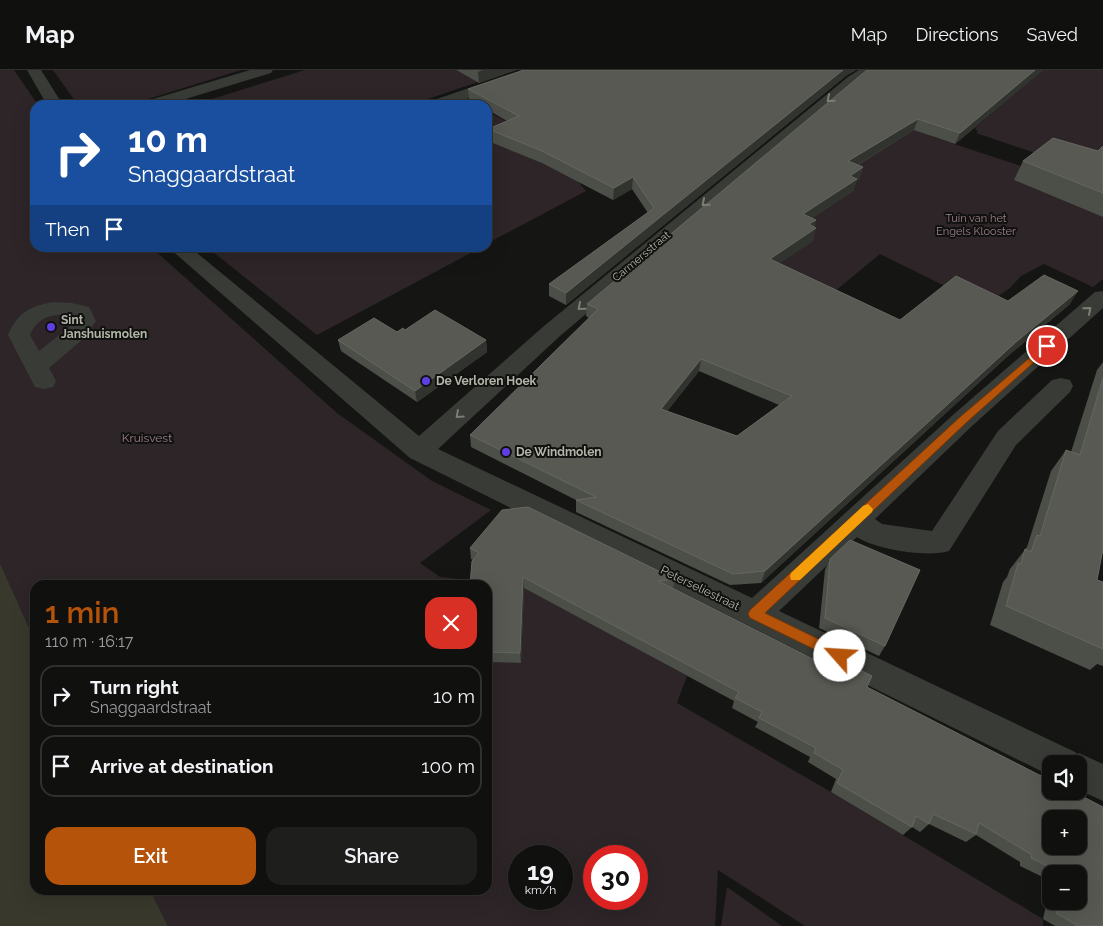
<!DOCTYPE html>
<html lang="en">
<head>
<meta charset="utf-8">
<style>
  :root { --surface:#10100f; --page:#1e1e1d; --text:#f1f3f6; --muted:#9c9d9e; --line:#30302f; --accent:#b45309 }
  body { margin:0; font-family:Raleway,sans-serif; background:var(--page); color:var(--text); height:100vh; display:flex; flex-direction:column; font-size:19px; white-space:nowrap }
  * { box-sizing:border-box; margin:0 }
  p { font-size:16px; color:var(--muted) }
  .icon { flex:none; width:28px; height:28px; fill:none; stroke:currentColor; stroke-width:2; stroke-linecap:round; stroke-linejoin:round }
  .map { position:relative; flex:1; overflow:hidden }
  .side { position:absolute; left:30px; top:510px; width:462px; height:315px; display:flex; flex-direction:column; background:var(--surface); border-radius:15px; box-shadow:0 5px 20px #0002,0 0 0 1px var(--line) }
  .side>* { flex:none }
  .top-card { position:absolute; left:30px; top:30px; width:462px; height:152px; border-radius:15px; box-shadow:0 5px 20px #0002,0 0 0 1px var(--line); background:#1a4fa0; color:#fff; overflow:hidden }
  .fabs { position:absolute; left:1042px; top:685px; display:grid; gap:10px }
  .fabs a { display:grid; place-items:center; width:45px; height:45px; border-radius:10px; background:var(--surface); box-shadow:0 5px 20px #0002,0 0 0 1px var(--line); font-size:25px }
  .speed { position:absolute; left:508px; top:775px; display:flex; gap:10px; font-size:25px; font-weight:700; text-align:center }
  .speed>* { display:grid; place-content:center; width:65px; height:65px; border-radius:50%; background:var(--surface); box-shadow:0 5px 20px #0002,0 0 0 1px var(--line); line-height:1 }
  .speed small { font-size:12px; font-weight:400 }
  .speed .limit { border:8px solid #d22; background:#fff; color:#111 }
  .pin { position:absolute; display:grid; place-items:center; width:42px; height:42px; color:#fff; margin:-21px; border:2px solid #fff; border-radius:50%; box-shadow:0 1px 5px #0007 }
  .me { position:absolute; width:55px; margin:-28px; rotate:296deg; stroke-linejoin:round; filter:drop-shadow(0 0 4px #0008) }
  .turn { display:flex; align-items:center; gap:18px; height:105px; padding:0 15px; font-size:22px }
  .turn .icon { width:65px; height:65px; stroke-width:2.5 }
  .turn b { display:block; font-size:35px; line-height:42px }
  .then { display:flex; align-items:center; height:48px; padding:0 15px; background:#0003; gap:10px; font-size:19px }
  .round { display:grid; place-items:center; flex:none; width:52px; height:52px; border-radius:15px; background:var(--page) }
  .overview { display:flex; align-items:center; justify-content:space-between; height:85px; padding:0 15px }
  h1 { font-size:30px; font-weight:600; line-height:38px; color:var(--accent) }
  .button { display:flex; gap:10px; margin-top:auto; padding:10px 15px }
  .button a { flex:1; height:58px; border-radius:15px; background:var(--accent); color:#fff; font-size:20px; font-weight:600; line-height:58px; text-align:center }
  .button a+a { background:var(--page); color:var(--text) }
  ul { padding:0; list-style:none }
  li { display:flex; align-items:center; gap:15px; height:62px; margin:0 10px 8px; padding:0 5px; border:2px solid var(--line); border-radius:15px }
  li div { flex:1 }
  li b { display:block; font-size:19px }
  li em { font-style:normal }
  header { display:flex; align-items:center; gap:30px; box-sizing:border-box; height:70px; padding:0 25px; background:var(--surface); border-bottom:1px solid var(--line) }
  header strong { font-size:24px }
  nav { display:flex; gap:28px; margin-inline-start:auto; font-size:18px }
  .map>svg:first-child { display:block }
  .green { fill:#2d2528; fill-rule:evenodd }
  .water { fill:#39382c }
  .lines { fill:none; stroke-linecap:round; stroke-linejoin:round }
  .minor { fill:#393b36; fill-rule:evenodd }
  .wall { fill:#4c4e48; fill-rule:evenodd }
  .shaded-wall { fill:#31332f }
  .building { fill:#575952; stroke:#656760; fill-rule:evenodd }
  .oneway { stroke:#7c7e74 }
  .route { fill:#b45309; stroke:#753606 }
  .slow { fill:#f59e0b }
  .poi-dot { fill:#5e3fe3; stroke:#10110f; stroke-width:2 }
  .labels { text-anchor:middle; stroke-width:4; stroke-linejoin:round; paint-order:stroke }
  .far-park-label { font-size:11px; fill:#9f808c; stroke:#10110f }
  .far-street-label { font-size:11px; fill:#b2b5a7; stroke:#10110f }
  .poi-label { font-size:12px; font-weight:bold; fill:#b2b5a7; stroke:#10110f; text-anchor:start }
  .park-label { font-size:12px; fill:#9f808c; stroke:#10110f }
  .street-label { font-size:12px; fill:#b2b5a7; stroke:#10110f }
</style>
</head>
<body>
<header>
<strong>Map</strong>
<nav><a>Map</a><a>Directions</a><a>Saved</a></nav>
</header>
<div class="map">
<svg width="1103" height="856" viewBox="0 0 1103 856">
  <rect width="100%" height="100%" fill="#151614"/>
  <g class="green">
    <polygon points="0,0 14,0 38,35 35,35 35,178 152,178 337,343 432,411 491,440 420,493 440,507 468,510 476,515 35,515 35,571 0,493"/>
    <polygon points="53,0 241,0 129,35 78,35"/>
    <polygon points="305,0 455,0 478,12 410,35 193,35"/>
    <polygon points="1043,0 1103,0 1103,86 1056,90 976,63 978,62 975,58"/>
    <polygon points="488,42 581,89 566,97 586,121 488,173"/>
    <polygon points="907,55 936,68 1103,123 1103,209 1093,217 1044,194 1021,206 1010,218 994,229 971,229 880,184 818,235 754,205 757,105"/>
    <polygon points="208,178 480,178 317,265"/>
    <path d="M518,514L687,606L677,633L831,722L1043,849V856H805L718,800L715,856H168L150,820H488V592L521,593ZM519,786H561V829H519ZM594,786H636V829H594Z"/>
    <polygon points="727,817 782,856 721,856"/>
  </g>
  <polygon class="water" points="0,493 35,571 35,820 150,820 168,856 0,856"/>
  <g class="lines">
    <g class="minor">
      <polygon points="27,0 41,0 63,35 47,35"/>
      <polygon points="250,0 273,0 271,3 166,35 141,35 143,32"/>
      <polygon points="522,0 544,0 542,3 449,35 426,35 428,32"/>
      <path d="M859,0H876L858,13L560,266L438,379L752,528L954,344L1095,222L1103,221V238L972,356L875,449L882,454L932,461L998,361L1052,310L1061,308L1070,310L1073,316L1070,322L1016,375L949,481C929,488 874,479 857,467L779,541L1075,682L1077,684L1079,683L1103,694V731L1079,720V694H1051V706L410,388L169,178H191L419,366L544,256L848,7Z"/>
      <path d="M53,232L72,233L89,237L96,251L83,269L49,298L56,311L53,317L44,319L35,317L8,265C17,243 30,236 53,232ZM62,245L72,246L74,251L67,259L39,281L30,265C37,250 46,245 62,245Z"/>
    </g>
  </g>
  <g class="wall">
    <polygon points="456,0 516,0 479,13"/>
    <polygon points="524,0 856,0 847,5 566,235 549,226 549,214 648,143 632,119 613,130 542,93 488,71 488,59 507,51 488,40 488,35 478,35 469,30 468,19"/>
    <path d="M867,0H1043L955,74L914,60L858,95L863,97L859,109L857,110L853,121L812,148L816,150L814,157L813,171L779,193L900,250L1008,231L1070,234L1009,285L761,513L730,515L576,442V430L471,377L470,365L589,248L586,246L587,234ZM699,301L779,335L737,366L667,341Z"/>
    <polygon points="1103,76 1103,147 1014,110 1023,91 1098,81"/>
    <polygon points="405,260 486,270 487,282 417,332 341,281 338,270 397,262"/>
    <polygon points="1103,292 1103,479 1097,510 1103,512 1103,596 1097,594 1090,600 990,555 1003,512 1007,507 1010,499 1027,477 1051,401 1066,380 1071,382 1097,300"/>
    <polygon points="470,478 675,509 673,518 817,591 822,581 867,617 1051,711 1103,856 1055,856 1043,849 1051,814 1051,831 1079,831 1079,804 1051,804 1051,811 1020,796 1020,792 976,765 966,772 929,754 920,762 912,757 903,765 831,722 836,709 808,692 810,687 755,657 758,652 732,638 734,631 524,518 521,593 488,592 488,515 473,490 471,489"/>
    <polygon points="830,489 885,576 879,586 819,558 825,500"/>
  </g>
  <g class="shaded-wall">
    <polygon points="483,0 516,0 479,13 478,2"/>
    <polygon points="843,0 856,0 847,5 566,235 566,223"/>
    <polygon points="1035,0 1043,0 955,74 960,63"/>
    <polygon points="918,49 914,60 844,103 848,91"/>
    <polygon points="863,97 859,109 857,110 853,121 800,156 803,144 850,106"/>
    <polygon points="633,107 632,119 613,130 614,118"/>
    <polygon points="816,150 812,161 816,158 813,171 767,202 770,189 809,154"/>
    <polygon points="1078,221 1070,234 1009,285 761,513 765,501 1016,272"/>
    <polygon points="486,270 487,282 417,332 415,321"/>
    <polygon points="701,289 699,301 659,352 661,339"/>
    <polygon points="523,507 524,518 521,593 520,583"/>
  </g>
  <g class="building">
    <polygon points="524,0 843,0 566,223 549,214 654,138 633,107 614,118 542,81 488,59 519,46 468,19"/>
    <path d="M867,0H1035L960,63L918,49L848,91L863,97L850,106L857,109L803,144L816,150L809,154L816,158L770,189L900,250L956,206L1008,231L1044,205L1078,221L1016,272L765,501L733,504L576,430L596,427L470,365L598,239L587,234ZM701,289L792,326L737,366L661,339Z"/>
    <polygon points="1053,68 1098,81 1103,76 1103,123 1023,91"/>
    <polygon points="435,240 486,270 415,321 338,270 374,248 397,262 403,258 405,260"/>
    <polygon points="1103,308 1103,479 1097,510 1103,512 1103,579 1006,536 1018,493 1021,494 1025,479 1031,482 1037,465 1040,466 1066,380 1080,385"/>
    <path d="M528,437L675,509L658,511L821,593L822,581L872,606L867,617L1051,711V721H1072L1103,737V856H1078L1056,843L1059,831H1079V804H1064L1031,788L1032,785L979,753L976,764L933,744L929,754L916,746L912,757L837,713L843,700L814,683L816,678L759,648L762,642L735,628L739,622L523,507L520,583L488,582V515H470L472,491L479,483L470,478L502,440ZM1051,749H1079V776H1051Z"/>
    <polygon points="850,470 920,500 885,576 825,548 830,489"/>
  </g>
  <defs><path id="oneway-chevron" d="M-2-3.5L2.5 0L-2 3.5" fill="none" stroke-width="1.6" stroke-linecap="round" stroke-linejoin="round" transform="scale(1.25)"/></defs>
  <g class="oneway">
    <use href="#oneway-chevron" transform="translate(830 29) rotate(140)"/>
    <use href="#oneway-chevron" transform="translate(705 133) rotate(140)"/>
    <use href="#oneway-chevron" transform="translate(581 237) rotate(140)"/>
    <use href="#oneway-chevron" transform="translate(1088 240) rotate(-41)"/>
    <use href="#oneway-chevron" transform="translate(459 345) rotate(138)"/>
  </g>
  <polygon class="route" points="1047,273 1050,274 1050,278 967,352 765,543 845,582 847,586 845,590 840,592 836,590 750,548 748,544 750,540 960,347"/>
  <polygon class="slow" points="868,434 873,439 872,442 800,510 791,510 790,506 791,503 863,436"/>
  <g class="poi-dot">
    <circle cx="51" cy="257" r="5"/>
    <circle cx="426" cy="311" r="5"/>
    <circle cx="506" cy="382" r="5"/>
  </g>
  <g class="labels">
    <g class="far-park-label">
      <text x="976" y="152">Tuin van het<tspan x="976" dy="13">Engels Klooster</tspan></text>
    </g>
    <g class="far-street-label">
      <text transform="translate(641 186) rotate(-40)" y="4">Carmersstraat</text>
    </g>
    <g class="poi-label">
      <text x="61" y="254">Sint<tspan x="61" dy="14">Janshuismolen</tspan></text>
      <text x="436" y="315">De Verloren Hoek</text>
      <text x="516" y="386">De Windmolen</text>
    </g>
    <g class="park-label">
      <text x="147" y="372">Kruisvest</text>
    </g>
    <g class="street-label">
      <text transform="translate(700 518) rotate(26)" y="4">Peterseliestraat</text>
    </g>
  </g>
</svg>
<div class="fabs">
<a><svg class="icon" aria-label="sound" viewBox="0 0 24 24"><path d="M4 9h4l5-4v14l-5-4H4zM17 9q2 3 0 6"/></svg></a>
<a>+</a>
<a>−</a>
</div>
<div class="speed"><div>19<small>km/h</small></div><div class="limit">30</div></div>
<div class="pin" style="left:1047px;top:276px;background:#d93025"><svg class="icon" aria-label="arrive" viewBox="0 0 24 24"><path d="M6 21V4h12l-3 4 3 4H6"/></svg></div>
<svg class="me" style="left:840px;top:586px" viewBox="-20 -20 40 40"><circle r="19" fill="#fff"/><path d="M0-13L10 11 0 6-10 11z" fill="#b45309"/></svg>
<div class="top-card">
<div class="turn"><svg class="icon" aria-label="right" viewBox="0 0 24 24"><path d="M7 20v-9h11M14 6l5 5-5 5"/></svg><div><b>10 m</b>Snaggaardstraat</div></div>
<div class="then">Then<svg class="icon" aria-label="arrive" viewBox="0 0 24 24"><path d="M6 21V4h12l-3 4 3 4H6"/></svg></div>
</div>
<section class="side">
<div class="overview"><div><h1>1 min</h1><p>110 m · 16:17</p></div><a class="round" style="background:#d93025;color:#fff"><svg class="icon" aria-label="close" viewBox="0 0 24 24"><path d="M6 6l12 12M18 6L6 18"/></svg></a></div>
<ul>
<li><svg class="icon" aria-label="right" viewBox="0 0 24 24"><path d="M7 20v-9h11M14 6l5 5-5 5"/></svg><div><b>Turn right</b><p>Snaggaardstraat</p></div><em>10 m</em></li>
<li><svg class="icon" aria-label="arrive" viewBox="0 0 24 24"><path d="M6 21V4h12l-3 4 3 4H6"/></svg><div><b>Arrive at destination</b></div><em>100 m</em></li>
</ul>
<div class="button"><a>Exit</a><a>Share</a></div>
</section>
</div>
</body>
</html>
